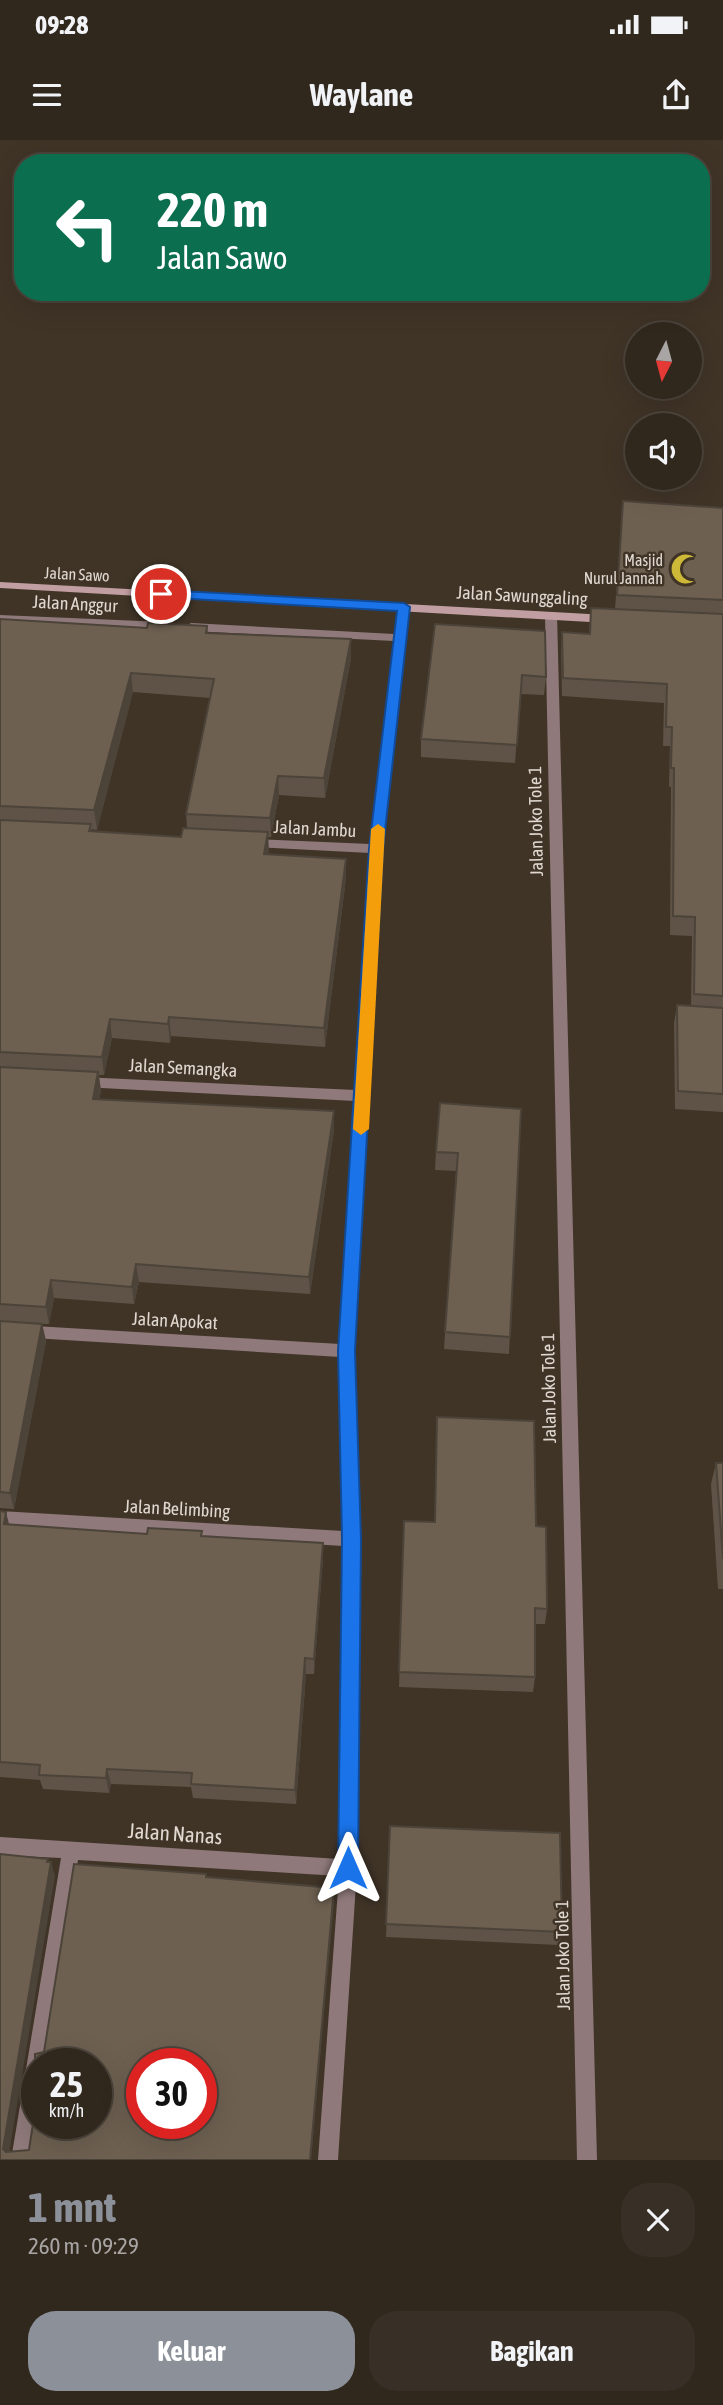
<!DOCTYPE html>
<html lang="id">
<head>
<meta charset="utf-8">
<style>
  :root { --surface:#30271d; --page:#382f26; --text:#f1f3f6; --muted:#a8a5a4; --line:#4b443b; --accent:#8c9099 }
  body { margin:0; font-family:"Asap Condensed",sans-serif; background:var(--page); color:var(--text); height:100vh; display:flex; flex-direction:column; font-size:26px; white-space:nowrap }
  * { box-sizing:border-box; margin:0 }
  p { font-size:23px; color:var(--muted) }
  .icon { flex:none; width:38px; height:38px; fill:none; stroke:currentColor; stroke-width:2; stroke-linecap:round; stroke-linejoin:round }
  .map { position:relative; height:2020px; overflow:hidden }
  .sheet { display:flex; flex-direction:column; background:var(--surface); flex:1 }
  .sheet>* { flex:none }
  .guide { position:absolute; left:14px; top:14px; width:696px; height:147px; border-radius:28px; box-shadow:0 7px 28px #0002,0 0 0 2px var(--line); background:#0b6e4f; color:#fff; overflow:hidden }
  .needle { width:46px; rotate:186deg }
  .fabs { position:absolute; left:625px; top:182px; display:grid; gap:14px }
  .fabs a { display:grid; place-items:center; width:77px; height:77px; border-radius:50%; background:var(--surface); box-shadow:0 7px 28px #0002,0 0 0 2px var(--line); font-size:35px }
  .speed { position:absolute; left:21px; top:1908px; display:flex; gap:14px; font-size:35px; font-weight:700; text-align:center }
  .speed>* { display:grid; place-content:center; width:91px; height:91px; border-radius:50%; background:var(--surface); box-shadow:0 7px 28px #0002,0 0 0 2px var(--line); line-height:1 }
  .speed small { font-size:18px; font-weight:400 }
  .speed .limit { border:10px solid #d22; background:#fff; color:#111 }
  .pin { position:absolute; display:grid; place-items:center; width:60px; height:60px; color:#fff; margin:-30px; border:4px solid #fff; border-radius:50%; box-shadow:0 2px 7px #0007 }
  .me { position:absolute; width:77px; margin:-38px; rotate:0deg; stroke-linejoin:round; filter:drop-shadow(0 0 5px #0008) }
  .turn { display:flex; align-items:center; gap:24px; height:147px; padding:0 28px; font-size:32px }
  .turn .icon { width:91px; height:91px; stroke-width:2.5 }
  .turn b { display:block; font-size:49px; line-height:60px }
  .round { display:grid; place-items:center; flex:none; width:74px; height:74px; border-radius:28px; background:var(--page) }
  .summary { display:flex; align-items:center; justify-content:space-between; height:119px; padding:0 28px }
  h1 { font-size:42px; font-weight:700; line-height:52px; color:var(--accent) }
  .button { display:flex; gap:14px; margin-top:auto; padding:14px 28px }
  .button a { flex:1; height:80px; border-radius:28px; background:var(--accent); color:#fff; font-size:28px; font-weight:700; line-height:80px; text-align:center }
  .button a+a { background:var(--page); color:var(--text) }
  .status { display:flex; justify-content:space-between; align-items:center; height:49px; padding:0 35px; background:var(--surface); direction:ltr }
  .status svg { height:19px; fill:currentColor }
  header { display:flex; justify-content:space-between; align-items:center; height:91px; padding:0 28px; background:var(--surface); font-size:32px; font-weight:700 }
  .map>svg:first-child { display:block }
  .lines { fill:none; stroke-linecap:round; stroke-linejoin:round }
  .street { fill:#8f797b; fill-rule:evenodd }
  .secondary { fill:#c19ea1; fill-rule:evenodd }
  .wall { fill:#5e5346; fill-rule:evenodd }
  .shaded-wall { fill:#4c4339 }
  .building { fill:#6d6051; stroke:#4c4339; stroke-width:2; fill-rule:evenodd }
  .route { fill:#1a73e8; stroke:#114b97; stroke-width:2 }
  .slow { fill:#f59e0b }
  .labels { text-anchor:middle; stroke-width:5; stroke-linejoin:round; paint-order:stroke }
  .far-poi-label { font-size:16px; fill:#e1d9d1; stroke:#403427; text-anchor:end }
  .far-street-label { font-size:16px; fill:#e1d9d1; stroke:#403427 }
  .street-label { font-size:18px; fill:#e1d9d1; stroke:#403427 }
  .near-street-label { font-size:21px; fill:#e1d9d1; stroke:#403427 }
</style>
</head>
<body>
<div class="status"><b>09:28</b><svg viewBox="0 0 49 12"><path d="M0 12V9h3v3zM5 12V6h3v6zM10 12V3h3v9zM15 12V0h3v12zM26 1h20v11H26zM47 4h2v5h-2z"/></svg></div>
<header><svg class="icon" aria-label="menu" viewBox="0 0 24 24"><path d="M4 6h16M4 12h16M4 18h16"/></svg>Waylane<svg class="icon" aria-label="share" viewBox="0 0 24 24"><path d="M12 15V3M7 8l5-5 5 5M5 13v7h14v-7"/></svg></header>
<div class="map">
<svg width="723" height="2020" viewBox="0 0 723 2020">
  <rect width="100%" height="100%" fill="#403427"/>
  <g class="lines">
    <g class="street">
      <polygon points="403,464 409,467 382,709 355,1211 359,1399 357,1728 338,2020 318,2020 339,1736 78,1720 46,1923 37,1923 37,1982 31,2020 11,2020 61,1718 0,1715 0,1697 339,1719 343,1406 0,1385 0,1371 343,1391 340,1217 0,1196 0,1184 340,1204 355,961 82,947 75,942 82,937 355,950 370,713 252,707 246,703 252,699 370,704 394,501 191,491 185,487 191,483 394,494 397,467"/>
      <polygon points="551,472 557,475 597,2020 577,2020 545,475"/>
      <polygon points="0,475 164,482 170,486 164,490 0,481"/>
    </g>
    <polygon class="secondary" points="0,442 607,475 613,479 607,483 0,448"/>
  </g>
  <g class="wall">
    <polygon points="623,361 723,368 723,972 675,969 674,883 677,865 691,866 692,796 670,795 671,647 669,646 670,606 663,606 664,563 562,556 561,511 562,492 589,494 591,468 615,469"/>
    <path d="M0,479L147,488L207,486L208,493L351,518L325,658L279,655L271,697H268V714L346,719V738L325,907L171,896L170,903L112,898L104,935H99L101,951L99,959L334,971V990L310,1154L139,1142L134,1164L54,1158L49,1184H42L46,1201L14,1369L0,1368ZM133,552L210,558L186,674L187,688L181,697L92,691L91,689L97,690Z"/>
    <polygon points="435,484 546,537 544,555 520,554 515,623 421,617 421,599"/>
    <polygon points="521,969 509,1214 444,1209 456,1031 435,1030 436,1012"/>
    <polygon points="437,1277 536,1386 547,1469 545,1484 535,1484 535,1537 533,1552 399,1547 404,1381 435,1382"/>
    <polygon points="716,1323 723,1323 723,1449 718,1449 711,1344"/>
    <polygon points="0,1371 9,1385 147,1394 202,1391 202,1396 323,1403 323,1419 314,1534 306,1534 296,1664 193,1658 191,1647 111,1644 109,1653 43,1649 40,1640 0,1637"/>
    <polygon points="390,1686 562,1792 559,1805 386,1797"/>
  </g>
  <g class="shaded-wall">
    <polygon points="351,499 351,518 325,658 324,638"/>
    <polygon points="131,533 133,552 97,690 94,670"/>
    <polygon points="278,636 279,655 271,697 270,678"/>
    <polygon points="268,692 269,711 265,733 264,714"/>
    <polygon points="346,719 346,738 325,907 324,888"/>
    <polygon points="169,877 171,896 170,903 168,884"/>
    <polygon points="110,879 112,898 104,935 102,917"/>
    <polygon points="98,932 101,951 95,978 93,959"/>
    <polygon points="334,971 334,990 310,1154 309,1137"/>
    <polygon points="136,1124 139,1142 134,1164 132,1147"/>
    <polygon points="51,1140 54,1158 49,1184 46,1167"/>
    <polygon points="42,1184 46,1201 14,1369 10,1353"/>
    <polygon points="6,1372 10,1388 4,1384"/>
    <polygon points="323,1403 323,1419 314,1534 314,1519"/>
    <polygon points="305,1518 306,1534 296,1664 295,1650"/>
    <polygon points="107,1629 111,1644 109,1653 106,1638"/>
    <polygon points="48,1719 50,1728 51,1722 55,1736 8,2020 3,2009"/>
    <polygon points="334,1748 334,1762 311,2020 310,2020"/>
  </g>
  <g class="building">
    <polygon points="623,361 723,368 723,460 617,455"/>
    <polygon points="591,468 723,474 723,856 694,854 695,777 673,776 674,628 671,628 672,587 666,587 667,544 563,538 562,492 590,494"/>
    <polygon points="0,479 147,488 148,483 207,486 206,493 351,499 324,638 278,636 270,678 186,674 214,539 131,533 94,670 0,666"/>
    <polygon points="435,484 545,491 546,537 522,535 517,605 421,599"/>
    <polygon points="0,680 91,684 89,691 181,697 183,688 268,692 264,714 346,719 324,888 169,877 168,884 110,879 102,917 0,912"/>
    <polygon points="677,865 723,868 723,954 678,951"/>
    <polygon points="0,927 98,932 93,959 334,971 309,1137 136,1124 132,1147 51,1140 46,1167 0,1164"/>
    <polygon points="440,963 521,969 510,1197 445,1192 458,1013 436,1012"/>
    <polygon points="0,1181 42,1184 10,1353 0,1352"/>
    <polygon points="437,1277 534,1281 536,1386 546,1387 547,1469 535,1468 535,1537 399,1532 404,1381 435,1382"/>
    <polygon points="716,1323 723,1323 723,1419"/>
    <polygon points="0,1371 6,1372 4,1384 147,1394 148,1388 202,1391 201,1396 323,1403 314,1519 305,1518 295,1650 191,1644 192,1633 107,1629 106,1638 39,1635 40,1625 0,1622"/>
    <polygon points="390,1686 560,1693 562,1792 386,1784"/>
    <path d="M0,1714L48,1719L47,1722H51L3,2009L6,2012L29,2010L35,1971V1914L44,1912L74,1724L206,1734V1737L334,1748L310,2020H0ZM37,1923H96V1983H37ZM142,1923H201V1983H142Z"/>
  </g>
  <polygon class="route" points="161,450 404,463 410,467 383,709 355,1211 361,1399 358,1728 355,1735 348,1738 341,1735 338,1728 342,1399 338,1211 369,709 397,471 157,457 157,451"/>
  <polygon class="slow" points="378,684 385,689 369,989 361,995 353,989 371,689"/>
  <defs>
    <g id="mosque-bare" transform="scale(2.415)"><path d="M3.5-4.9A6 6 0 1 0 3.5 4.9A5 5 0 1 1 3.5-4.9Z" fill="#ceb837" stroke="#403427" stroke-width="2.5" paint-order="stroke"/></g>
  </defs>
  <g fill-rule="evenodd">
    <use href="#mosque-bare" x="686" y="429"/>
  </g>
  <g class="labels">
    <g class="far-poi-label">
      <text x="663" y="426">Masjid<tspan x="663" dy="18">Nurul Jannah</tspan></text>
    </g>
    <g class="far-street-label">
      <text transform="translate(77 434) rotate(3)" y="6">Jalan Sawo</text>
    </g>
    <g class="street-label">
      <text transform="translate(522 456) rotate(3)" y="6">Jalan Sawunggaling</text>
      <text transform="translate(75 464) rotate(3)" y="6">Jalan Anggur</text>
      <text transform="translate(536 681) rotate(-91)" y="6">Jalan Joko Tole 1</text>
      <text transform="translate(315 689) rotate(3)" y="6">Jalan Jambu</text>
      <text transform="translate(183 928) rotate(3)" y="6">Jalan Semangka</text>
      <text transform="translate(175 1181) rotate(3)" y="6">Jalan Apokat</text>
      <text transform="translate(549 1248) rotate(-91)" y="6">Jalan Joko Tole 1</text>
      <text transform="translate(177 1369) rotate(3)" y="6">Jalan Belimbing</text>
      <text transform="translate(563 1815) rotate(-91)" y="6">Jalan Joko Tole 1</text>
    </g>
    <g class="near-street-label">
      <text transform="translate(175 1694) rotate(4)" y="7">Jalan Nanas</text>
    </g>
  </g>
</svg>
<div class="fabs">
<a><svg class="needle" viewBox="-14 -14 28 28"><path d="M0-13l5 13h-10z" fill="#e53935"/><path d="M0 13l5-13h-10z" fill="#a8a5a4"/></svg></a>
<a><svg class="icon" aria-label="sound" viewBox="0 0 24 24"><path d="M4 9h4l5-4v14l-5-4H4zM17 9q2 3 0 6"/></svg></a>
</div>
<div class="speed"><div>25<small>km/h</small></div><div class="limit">30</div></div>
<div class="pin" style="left:161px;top:454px;background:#d93025"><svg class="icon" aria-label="arrive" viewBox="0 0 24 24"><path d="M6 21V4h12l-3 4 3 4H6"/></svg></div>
<svg class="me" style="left:348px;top:1728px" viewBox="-20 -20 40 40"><path d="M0-17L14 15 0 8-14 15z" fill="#1a73e8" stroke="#fff" stroke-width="4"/></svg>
<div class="guide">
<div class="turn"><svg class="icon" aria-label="left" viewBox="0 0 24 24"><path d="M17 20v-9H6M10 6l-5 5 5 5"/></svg><div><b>220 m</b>Jalan Sawo</div></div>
</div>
</div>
<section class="sheet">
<div class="summary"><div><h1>1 mnt</h1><p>260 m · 09:29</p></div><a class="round"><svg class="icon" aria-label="close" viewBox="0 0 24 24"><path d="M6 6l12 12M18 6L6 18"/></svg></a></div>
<div class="button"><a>Keluar</a><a>Bagikan</a></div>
</section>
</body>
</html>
